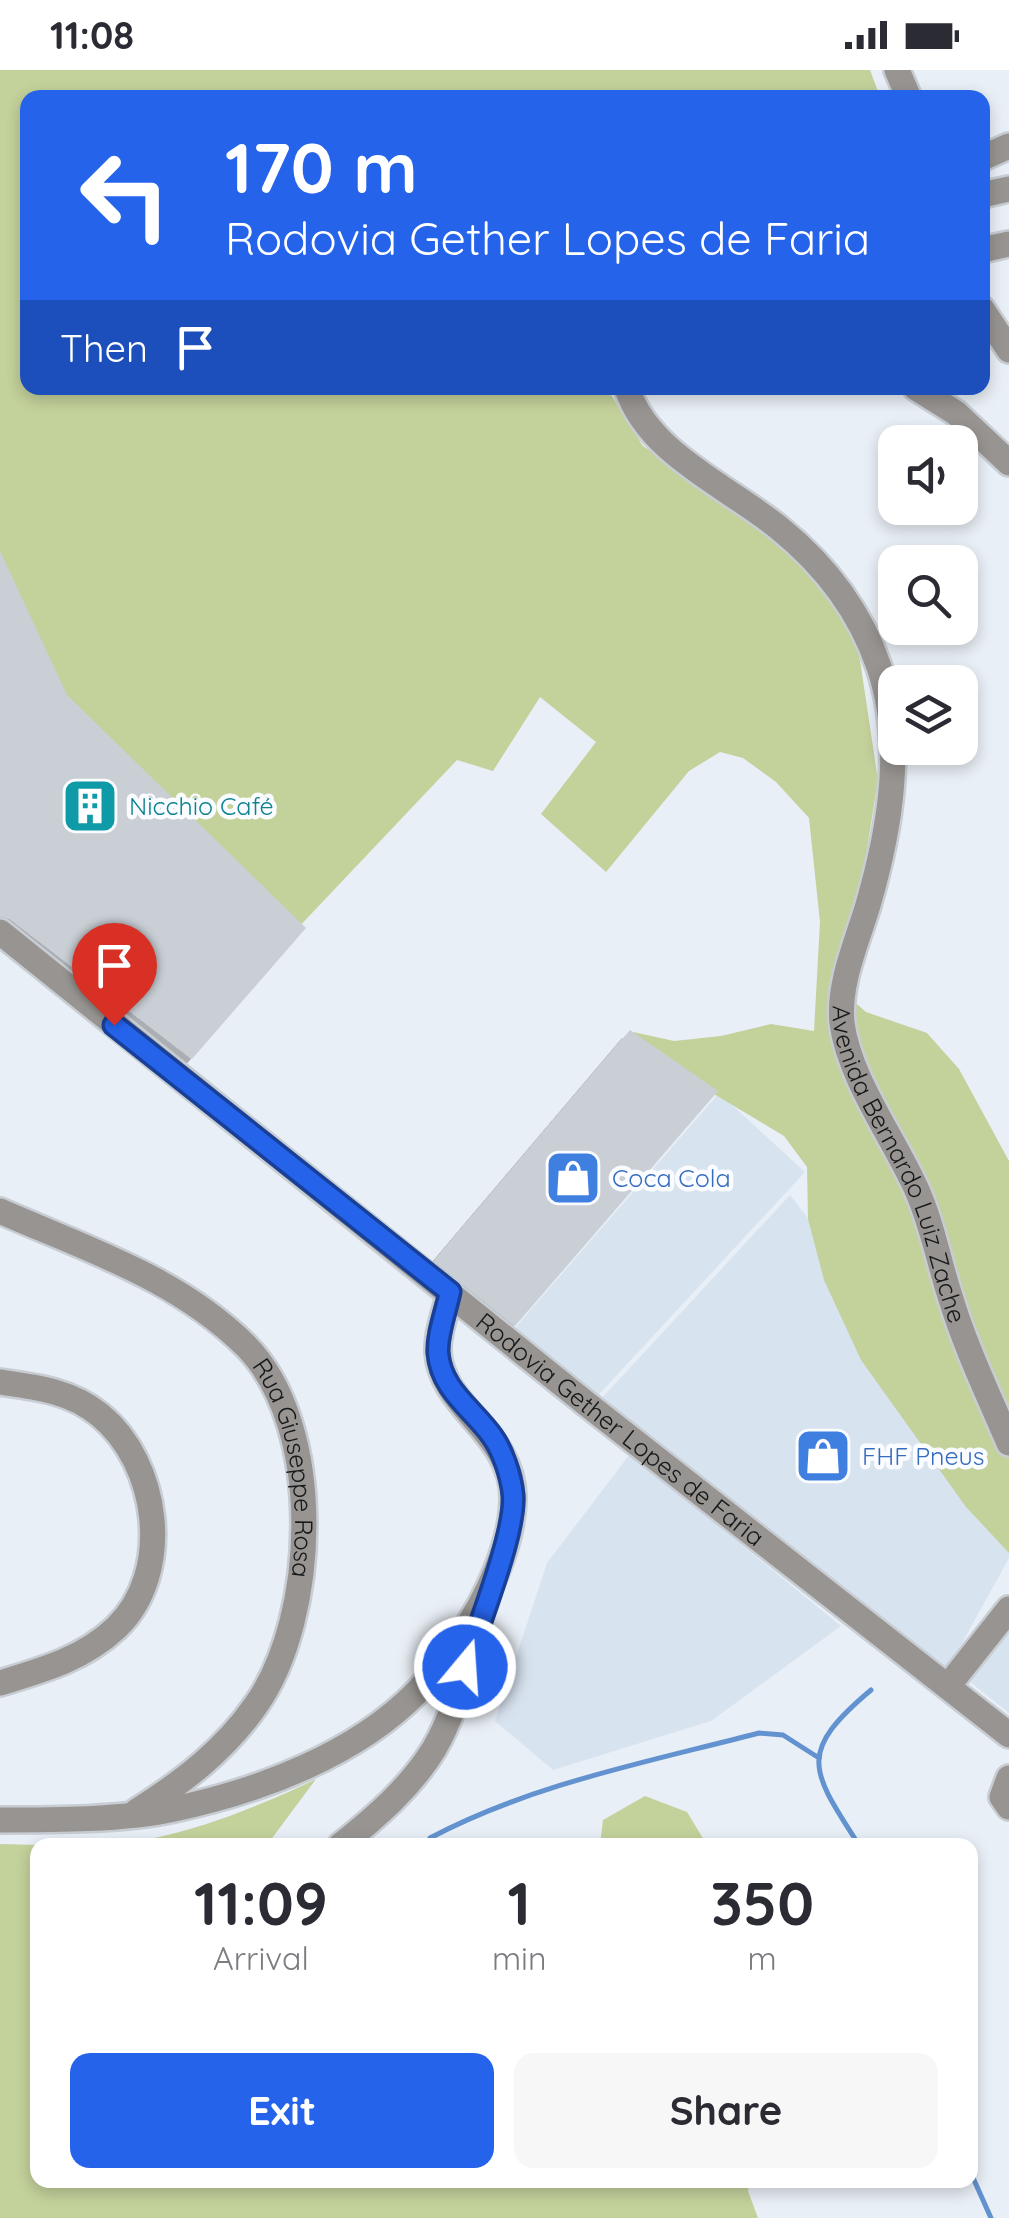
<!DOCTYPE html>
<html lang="en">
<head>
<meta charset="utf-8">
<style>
  :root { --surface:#fff; --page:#f7f7f7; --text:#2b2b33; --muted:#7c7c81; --accent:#2563eb }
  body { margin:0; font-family:Quicksand,sans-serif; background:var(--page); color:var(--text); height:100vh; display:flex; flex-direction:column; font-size:38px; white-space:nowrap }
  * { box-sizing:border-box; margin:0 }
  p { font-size:32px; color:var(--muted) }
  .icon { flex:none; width:55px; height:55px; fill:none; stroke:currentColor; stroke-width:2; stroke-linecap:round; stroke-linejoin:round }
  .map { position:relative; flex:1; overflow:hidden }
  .sheet { position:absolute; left:30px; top:1768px; width:948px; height:350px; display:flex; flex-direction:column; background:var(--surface); border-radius:20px; box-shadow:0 5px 15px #0003 }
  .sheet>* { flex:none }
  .guide { position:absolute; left:20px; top:20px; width:970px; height:305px; border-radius:20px; box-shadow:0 5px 15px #0003; background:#2563eb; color:#fff; overflow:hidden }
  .tools { position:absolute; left:878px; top:355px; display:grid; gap:20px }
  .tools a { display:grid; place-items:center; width:100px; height:100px; border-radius:20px; background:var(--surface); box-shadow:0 5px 15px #0003; font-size:50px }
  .pin { position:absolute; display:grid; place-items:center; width:85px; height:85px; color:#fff; margin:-102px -42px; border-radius:50% 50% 50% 0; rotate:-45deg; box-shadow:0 0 10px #0007 }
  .pin .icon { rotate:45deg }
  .me { position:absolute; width:110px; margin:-55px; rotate:18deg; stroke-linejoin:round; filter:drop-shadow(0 0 8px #0008) }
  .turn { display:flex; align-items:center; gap:35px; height:210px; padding:0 40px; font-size:45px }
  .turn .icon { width:130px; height:130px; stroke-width:2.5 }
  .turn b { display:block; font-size:70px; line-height:85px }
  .then { display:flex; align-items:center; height:95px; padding:0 40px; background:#0003; gap:20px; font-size:38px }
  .eta { display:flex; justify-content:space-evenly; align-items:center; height:170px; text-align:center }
  .eta b { font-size:60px; font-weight:700; line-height:70px }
  .button { display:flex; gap:20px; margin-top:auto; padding:20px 40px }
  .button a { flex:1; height:115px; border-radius:20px; background:var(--accent); color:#fff; font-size:40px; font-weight:700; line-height:115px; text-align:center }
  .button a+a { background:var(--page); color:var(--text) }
  .status { display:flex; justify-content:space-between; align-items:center; height:70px; padding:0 50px; background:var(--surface); direction:ltr }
  .status svg { height:28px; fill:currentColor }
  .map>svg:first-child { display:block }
  .built { fill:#d8e3f0 }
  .green { fill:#c3d19b }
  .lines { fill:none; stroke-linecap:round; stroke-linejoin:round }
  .stream { stroke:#6292cf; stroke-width:5 }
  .building { fill:#c9cfd5; filter:url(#shadow) }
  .minor-casing { stroke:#c7cdd3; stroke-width:30 }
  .minor { stroke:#979491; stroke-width:25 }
  .route-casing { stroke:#184099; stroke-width:25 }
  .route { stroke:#2563eb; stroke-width:18 }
  .labels { text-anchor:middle; stroke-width:9; stroke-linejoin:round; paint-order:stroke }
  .culture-label { font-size:25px; fill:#0d838f; stroke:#fafcff; text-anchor:start }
  .street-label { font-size:25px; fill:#16181a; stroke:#fafcff }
  .shop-label { font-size:25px; fill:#366cbe; stroke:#fafcff; text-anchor:start }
</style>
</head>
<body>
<div class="status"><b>11:08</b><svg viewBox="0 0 49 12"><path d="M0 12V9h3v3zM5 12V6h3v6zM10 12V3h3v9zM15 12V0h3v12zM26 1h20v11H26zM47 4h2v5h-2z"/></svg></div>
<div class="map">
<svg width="1009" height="2148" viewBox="0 0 1009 2148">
  <defs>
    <filter id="shadow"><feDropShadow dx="-8" dy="8" stdDeviation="0" flood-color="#0004"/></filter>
  </defs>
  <rect width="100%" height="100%" fill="#e9eff6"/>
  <g class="built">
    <polygon points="719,1023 805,1102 590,1334 507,1267"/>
    <polygon points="790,1125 902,1269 1009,1442 1009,1488 946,1602 601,1329"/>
    <polygon points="630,1384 841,1556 711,1651 553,1700 495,1651 547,1493"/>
    <polygon points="1009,1552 1009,1643 964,1607"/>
  </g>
  <g class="green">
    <polygon points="0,0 870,0 880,27 28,28 28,318 607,318 643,376 735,436 813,504 858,577 878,710 854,861 841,920 866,942 927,963 959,999 1009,1091 1009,1483 966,1437 861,1290 824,1210 808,1149 807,1097 784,1066 699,1015 655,998 633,962 674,971 721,966 771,954 814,961 820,852 809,748 776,712 743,688 720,682 689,701 606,802 541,744 596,672 540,627 493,701 457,690 184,978 0,537"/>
    <path d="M316,1709L267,1775H100C170,1773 254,1739 316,1709Z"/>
    <polygon points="645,1726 687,1742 707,1775 600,1775 603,1750"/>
    <polygon points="0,1774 37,1775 38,2110 750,2110 748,2121 758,2148 0,2148"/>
  </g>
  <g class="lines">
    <g class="stream">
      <path d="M430,1768C532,1714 648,1692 759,1663L783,1665L819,1688"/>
      <path d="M859,1775C811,1700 796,1683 871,1620"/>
      <polyline points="970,2101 991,2148"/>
    </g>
  </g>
  <g class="building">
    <polygon points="0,481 67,625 306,858 192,989 10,849 0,846"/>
    <polygon points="630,960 718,1021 515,1256 434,1191"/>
  </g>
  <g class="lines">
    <g class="minor-casing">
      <g id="minor">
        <polyline points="897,0 909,28"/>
        <polyline points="982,88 1009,76"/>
        <polyline points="982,125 1009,119"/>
        <polyline points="982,180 1009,174"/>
        <polyline points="982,239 1009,280"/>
        <path id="s1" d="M627,318C647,383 729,417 779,458C826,496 860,541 879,597C905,674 890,759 868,835C857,872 838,913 842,953C849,1008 893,1067 916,1118C932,1153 938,1189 950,1226C965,1276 988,1324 1009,1373"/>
        <polyline points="916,318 956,343 1009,393"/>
        <path id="s2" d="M0,862L588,1335L1009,1665"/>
        <path id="s3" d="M0,1141C86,1179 178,1208 246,1276C325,1356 318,1547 256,1635C225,1680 183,1712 137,1741"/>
        <path d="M0,1312C36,1317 71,1321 100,1345C159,1393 174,1503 116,1558C83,1589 43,1600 0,1613"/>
        <polyline points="948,1616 1009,1539"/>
        <polyline points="1009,1708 1002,1727 1009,1737"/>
        <path d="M0,1750C51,1750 125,1750 174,1739C259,1721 356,1685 418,1621C433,1605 446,1585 460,1567C486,1531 513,1474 513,1427C512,1362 441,1338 438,1282C437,1263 446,1241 450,1222"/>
        <path d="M341,1775C376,1747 410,1718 434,1679C456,1642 466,1594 479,1553"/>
      </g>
    </g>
    <use href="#minor" class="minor"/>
  </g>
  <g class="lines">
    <g class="route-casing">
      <path id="route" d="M114,955L450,1222C446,1241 437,1264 438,1283C441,1320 473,1339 492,1366C503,1381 511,1406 513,1425C516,1462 478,1557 465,1597"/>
    </g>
    <use href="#route" class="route"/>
  </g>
  <defs>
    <g id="building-square" transform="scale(2.875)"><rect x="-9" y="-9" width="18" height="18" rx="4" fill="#0f9aa8" stroke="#fafcff"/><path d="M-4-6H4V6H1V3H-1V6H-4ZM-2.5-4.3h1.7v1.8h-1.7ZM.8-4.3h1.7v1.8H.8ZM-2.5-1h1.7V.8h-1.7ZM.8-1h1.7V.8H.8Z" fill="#fff"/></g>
    <g id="shop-square" transform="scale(2.875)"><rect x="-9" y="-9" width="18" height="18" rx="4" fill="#3f7fe0" stroke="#fafcff"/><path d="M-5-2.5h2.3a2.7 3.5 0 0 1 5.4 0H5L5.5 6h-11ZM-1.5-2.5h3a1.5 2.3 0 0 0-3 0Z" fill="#fff"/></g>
  </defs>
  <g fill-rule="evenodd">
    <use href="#building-square" x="90" y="736"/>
    <use href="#shop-square" x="573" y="1108"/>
    <use href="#shop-square" x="823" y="1386"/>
  </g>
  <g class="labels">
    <g class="culture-label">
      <text x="129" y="745">Nicchio Café</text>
    </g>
    <g class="street-label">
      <text dy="9" stroke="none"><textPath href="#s1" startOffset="900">Avenida Bernardo Luiz Zache</textPath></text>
      <text dy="9" stroke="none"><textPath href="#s2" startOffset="795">Rodovia Gether Lopes de Faria</textPath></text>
      <text dy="9" stroke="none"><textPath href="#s3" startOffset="415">Rua Giuseppe Rosa</textPath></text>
    </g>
    <g class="shop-label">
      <text x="612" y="1117">Coca Cola</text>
      <text x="862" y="1395">FHF Pneus</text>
    </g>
  </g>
</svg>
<div class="tools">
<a><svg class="icon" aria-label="sound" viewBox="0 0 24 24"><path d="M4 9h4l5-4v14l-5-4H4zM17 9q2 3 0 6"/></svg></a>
<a><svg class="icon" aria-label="search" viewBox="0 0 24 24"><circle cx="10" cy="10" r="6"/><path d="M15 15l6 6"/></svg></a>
<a><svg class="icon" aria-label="layers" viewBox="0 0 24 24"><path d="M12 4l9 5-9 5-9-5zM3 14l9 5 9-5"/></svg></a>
</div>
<div class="pin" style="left:114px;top:955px;background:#d93025"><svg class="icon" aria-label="arrive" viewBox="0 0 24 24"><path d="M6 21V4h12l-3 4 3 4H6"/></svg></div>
<svg class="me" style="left:465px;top:1597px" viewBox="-20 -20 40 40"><circle r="17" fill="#2563eb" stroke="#fff" stroke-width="3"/><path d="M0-11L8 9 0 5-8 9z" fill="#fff"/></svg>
<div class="guide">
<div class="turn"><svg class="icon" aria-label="left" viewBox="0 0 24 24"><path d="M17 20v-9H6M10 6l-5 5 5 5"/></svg><div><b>170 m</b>Rodovia Gether Lopes de Faria</div></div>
<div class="then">Then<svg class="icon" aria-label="arrive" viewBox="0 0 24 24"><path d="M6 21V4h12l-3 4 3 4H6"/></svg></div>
</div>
<section class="sheet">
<div class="eta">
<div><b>11:09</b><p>Arrival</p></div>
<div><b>1</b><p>min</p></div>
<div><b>350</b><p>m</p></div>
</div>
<div class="button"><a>Exit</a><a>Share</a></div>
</section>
</div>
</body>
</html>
